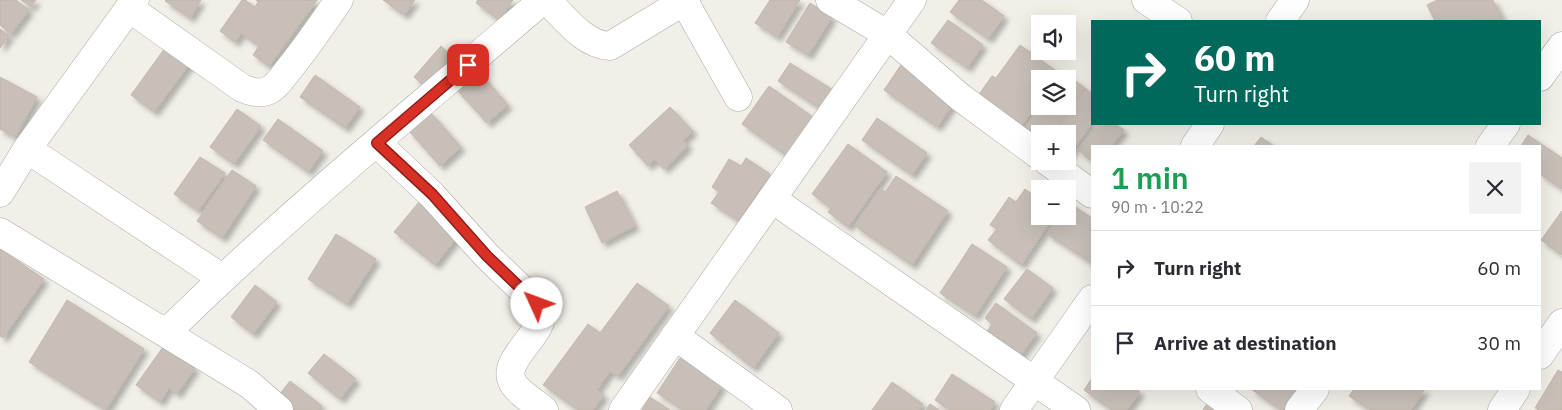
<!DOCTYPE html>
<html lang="en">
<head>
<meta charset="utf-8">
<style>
  :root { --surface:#fff; --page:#f2f2f3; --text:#2b2b33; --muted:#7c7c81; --line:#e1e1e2 }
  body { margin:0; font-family:"IBM Plex Sans",sans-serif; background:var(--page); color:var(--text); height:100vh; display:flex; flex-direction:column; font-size:19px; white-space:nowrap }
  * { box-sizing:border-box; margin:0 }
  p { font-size:16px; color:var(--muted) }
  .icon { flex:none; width:28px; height:28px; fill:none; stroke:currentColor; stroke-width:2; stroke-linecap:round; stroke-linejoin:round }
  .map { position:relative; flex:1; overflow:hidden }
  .details { position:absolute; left:1091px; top:145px; width:450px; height:245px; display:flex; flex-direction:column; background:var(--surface); border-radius:0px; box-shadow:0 5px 20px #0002 }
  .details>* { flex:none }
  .banner { position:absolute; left:1091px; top:20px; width:450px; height:105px; border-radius:0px; box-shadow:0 5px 20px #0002; background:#00695c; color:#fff; overflow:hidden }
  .buttons { position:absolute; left:1031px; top:15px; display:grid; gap:10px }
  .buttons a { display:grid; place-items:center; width:45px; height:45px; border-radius:0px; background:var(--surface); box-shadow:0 5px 20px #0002; font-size:25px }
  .pin { position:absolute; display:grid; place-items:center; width:42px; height:42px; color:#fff; margin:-21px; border-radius:10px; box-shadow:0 2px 8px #0006 }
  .me { position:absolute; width:55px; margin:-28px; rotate:313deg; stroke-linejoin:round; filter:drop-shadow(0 0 4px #0008) }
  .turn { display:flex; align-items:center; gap:18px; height:105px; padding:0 20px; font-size:22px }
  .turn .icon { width:65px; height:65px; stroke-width:2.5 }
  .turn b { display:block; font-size:35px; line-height:42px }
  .round { display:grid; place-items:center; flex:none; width:52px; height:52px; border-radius:0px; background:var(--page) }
  .summary { display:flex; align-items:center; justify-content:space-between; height:85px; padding:0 20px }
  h1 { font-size:30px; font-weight:600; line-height:38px; color:#1e9e55 }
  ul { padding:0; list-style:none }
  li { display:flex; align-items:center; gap:15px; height:75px; padding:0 20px; border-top:1px solid var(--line) }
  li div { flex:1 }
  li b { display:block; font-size:19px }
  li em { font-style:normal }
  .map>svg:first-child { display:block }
  .building { fill:#c7bfb8; stroke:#c4b6ab; filter:url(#shadow) }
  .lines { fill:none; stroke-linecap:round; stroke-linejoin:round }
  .street-casing { stroke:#a9a9a9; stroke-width:29 }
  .street { stroke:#fff; stroke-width:28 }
  .route-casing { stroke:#8d1f18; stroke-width:12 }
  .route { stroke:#d93025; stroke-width:9 }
</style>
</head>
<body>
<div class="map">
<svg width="1562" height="410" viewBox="0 0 1562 410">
  <defs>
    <filter id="shadow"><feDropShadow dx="4.5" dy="4.5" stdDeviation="2.5" flood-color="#0004"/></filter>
  </defs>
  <rect width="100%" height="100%" fill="#f2efe9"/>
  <g class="building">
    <polygon points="0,0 16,0 29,10 11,34 0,25"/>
    <polygon points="21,0 36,0 31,7"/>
    <polygon points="166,0 201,0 190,18 165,1"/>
    <polygon points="242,0 245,0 255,7 258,2 256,0 317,0 269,66 253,55 259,46 241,33 235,42 220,31"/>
    <polygon points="383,0 415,0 404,15"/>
    <polygon points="478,0 513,0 499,20 476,3"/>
    <polygon points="770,0 800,0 777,37 755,23"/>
    <polygon points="959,0 982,0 1004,16 988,39 950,12"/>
    <polygon points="1437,0 1493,0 1503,20 1440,21 1439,18 1435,21 1427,5"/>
    <polygon points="810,3 832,17 808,55 786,42"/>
    <polygon points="948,20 983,45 967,68 931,43"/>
    <polygon points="0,29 9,36 0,48"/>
    <polygon points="170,41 194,58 154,112 131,95"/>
    <polygon points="1020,45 1059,73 1054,79 1040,79 1040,99 1020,128 977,97 992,76 996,78"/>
    <polygon points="441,46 456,60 429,90 414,77"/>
    <polygon points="903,62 956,99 937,127 884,90"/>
    <polygon points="790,63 833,90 821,109 778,81"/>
    <polygon points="477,70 508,105 487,123 456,89"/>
    <polygon points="1064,73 1085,88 1053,134 1040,134 1040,139 1025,128 1041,106 1068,106 1068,79 1060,79"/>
    <polygon points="315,75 360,107 345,128 300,97"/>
    <polygon points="0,77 37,97 15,137 0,129"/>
    <polygon points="769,86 813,117 786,155 742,124"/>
    <polygon points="1085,88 1092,94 1092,123 1068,157 1068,134 1053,134"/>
    <polygon points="670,107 693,131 683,140 688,146 664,169 655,159 648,166 629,145"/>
    <polygon points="237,109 261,126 234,164 210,147"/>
    <polygon points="430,112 461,147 440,166 409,131"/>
    <polygon points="877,118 927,153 912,175 862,140"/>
    <polygon points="278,119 323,151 308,172 263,140"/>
    <polygon points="1099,124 1115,124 1124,130 1111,146 1092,146 1092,161 1078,150"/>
    <polygon points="1528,135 1562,158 1562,189 1540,174 1540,146 1521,146"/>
    <polygon points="1261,137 1274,146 1254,146"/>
    <polygon points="848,144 887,172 848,227 828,212 831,208 812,194"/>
    <polygon points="200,157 225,173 198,211 174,194"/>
    <polygon points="746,158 770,174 739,221 711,203 719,192 712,187 729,159 741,166"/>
    <polygon points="232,170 256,186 222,238 197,221"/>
    <polygon points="896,176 948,211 912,265 855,226 880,189 885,192"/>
    <polygon points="1025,189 1040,200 1040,216 1054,216 1021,265 988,240 997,229 990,225 1009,197 1016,202"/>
    <polygon points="617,191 635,226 602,243 585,207"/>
    <polygon points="419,202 459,235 435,265 394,232"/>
    <polygon points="1068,202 1092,218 1092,263 1047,234 1058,216 1068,216"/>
    <polygon points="1562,211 1562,255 1541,240"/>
    <polygon points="336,234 376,259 347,304 308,279"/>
    <polygon points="972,244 1007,267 975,316 940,293"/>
    <polygon points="0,249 44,279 3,338 0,336"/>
    <polygon points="1027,269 1053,288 1031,319 1004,299"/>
    <polygon points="637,283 669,306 618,376 610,371 597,390 604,395 593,410 578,410 543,385 588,324 600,333"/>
    <polygon points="255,285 277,302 253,334 231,317"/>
    <polygon points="67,300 144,349 106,410 29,362"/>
    <polygon points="735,300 779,333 753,368 710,333"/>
    <polygon points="996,303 1037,333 1017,360 984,336 992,324 985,318"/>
    <polygon points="168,340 183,360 195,368 177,394 169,388 160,402 136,385"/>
    <polygon points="324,354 356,379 340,399 308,373"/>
    <polygon points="680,358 722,385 706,410 683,410 657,393"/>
    <polygon points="1558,370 1562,372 1562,410 1539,410 1535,408"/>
    <polygon points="952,374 995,402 990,410 950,410 935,400"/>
    <polygon points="1092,378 1092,389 1136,389 1140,392 1127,410 1112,410 1084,390"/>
    <polygon points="290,381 322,406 319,410 287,410 275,400"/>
    <polygon points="892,382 923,404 919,410 872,410"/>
    <polygon points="1251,389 1298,389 1284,410 1281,410"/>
    <polygon points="1354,389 1425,389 1411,410 1370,410 1349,396"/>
    <polygon points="650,397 670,410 642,410"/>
    <polygon points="1211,397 1230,410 1203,410"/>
    <polygon points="930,404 939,410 926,410"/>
  </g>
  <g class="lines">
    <g class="street-casing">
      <g id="street">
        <path d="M547,0C564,17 584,45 610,46L686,0"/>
        <polyline points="830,0 887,34 960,97 1040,156"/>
        <polyline points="1146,0 1178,21"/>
        <polyline points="684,1 738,97"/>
        <path d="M129,8L242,88C251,92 262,95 271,89C278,85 284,75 289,69C307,47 323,23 339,0"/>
        <polyline points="1280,21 1295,0"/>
        <polyline points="1540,77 1562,46"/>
        <path d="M377,143L432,195L487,256L537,304C539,307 541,311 541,315C542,335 502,360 512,381C516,391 535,403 544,410"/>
        <polyline points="1195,146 1210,124"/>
        <polyline points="1490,146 1506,124"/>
        <polyline points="27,149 222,278"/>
        <polyline points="1047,161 1092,194"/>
        <polyline points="0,193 27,149 135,0"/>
        <polyline points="772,199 1076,410"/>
        <polyline points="0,232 249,384 279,410"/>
        <path d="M166,333C285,216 416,109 543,0"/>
        <polyline points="675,336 778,410"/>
        <polyline points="1540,355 1562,323"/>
        <polyline points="1210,389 1238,410"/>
        <polyline points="623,410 912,0"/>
        <polyline points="1014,410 1092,299"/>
        <polyline points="1299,410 1315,389"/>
        <polyline points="1502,410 1516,389"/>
      </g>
    </g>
    <use href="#street" class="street"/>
  </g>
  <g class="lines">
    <g class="route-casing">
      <polyline id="route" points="468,65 377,143 432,194 487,256 537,304"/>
    </g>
    <use href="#route" class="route"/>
  </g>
</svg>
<div class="buttons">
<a><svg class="icon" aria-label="sound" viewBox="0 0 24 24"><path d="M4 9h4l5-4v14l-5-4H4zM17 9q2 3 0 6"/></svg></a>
<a><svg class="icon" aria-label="layers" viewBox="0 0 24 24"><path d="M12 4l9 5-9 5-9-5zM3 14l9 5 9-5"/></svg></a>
<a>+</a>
<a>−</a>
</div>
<div class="pin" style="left:468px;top:65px;background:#d93025"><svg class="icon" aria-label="arrive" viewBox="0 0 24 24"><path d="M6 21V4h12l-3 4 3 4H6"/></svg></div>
<svg class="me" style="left:537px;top:304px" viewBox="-20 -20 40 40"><circle r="19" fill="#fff"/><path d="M0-13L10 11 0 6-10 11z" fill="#d93025"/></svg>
<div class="banner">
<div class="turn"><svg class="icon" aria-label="right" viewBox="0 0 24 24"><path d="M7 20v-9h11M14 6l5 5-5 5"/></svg><div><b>60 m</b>Turn right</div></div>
</div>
<section class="details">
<div class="summary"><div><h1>1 min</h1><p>90 m · 10:22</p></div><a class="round"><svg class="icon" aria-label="close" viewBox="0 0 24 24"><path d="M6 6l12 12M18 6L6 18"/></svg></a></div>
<ul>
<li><svg class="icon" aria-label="right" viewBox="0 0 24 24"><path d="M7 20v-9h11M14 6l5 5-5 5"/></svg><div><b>Turn right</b></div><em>60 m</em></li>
<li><svg class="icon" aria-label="arrive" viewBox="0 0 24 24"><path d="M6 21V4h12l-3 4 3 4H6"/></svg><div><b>Arrive at destination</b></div><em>30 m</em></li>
</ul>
</section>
</div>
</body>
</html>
